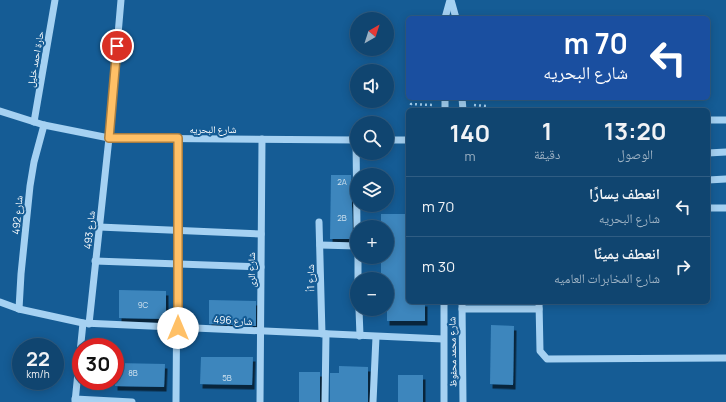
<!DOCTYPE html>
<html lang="ar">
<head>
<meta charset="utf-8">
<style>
  :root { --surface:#104570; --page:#194c75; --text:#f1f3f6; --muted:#9cb1c3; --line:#305d83 }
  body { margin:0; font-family:Manrope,"Noto Naskh Arabic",sans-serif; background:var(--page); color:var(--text); direction:rtl; height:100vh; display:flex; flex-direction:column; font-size:15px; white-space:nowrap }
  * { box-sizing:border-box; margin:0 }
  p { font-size:13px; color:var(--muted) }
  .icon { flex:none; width:22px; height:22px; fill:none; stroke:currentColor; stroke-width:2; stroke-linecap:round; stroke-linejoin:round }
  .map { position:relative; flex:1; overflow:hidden; direction:ltr }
  .sheet { position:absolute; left:406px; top:108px; width:304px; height:196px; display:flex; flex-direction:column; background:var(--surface); border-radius:6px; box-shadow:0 2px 10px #0003,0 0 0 1px var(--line); direction:rtl }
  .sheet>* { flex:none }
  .banner { position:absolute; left:406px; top:16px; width:304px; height:84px; border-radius:6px; box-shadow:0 2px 10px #0003,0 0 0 1px var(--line); direction:rtl; background:#1a4fa0; color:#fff; overflow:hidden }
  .needle { width:26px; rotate:39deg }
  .fabs { position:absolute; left:350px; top:12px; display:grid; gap:8px }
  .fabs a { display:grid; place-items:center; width:44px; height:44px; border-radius:50%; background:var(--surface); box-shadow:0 2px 10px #0003,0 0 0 1px var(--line); font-size:20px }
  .speed { position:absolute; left:12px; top:338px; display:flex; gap:8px; font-size:20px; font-weight:700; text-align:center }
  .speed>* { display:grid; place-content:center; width:52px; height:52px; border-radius:50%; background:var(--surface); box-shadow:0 2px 10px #0003,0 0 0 1px var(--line); line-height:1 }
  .speed small { font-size:10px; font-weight:400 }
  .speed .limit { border:6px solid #d22; background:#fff; color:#111 }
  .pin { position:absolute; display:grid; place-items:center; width:34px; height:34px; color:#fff; margin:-17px; border:2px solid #fff; border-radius:50%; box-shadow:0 1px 4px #0007 }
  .me { position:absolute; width:44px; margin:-22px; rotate:0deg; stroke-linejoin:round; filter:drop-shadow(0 0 3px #0008) }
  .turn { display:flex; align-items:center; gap:14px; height:84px; padding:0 16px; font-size:18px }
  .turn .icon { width:52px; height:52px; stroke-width:2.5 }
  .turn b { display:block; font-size:28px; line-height:34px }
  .eta { display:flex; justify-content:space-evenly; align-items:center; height:68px; text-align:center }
  .eta b { font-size:24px; font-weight:700; line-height:28px }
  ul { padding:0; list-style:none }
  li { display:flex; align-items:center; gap:12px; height:60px; padding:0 16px; border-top:1px solid var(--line) }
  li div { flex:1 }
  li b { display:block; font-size:15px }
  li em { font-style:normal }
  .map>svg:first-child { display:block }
  .building { fill:#3d86bd; filter:url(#shadow) }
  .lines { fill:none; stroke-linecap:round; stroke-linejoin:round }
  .path { stroke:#a5d1f2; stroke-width:2.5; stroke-dasharray:2 3; stroke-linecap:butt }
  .minor { stroke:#a5d1f2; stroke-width:7 }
  .route-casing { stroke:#a67d42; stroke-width:10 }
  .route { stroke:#ffc066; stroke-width:7 }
  .labels { text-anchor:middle; stroke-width:4; stroke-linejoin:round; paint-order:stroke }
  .number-label { font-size:8px; fill:#cee1ee }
  .street-label { font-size:10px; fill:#fff; stroke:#155c95 }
</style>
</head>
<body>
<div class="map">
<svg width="726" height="402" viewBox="0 0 726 402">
  <defs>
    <filter id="shadow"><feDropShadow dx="2.5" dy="4.5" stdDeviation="0" flood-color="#0009"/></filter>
  </defs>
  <rect width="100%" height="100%" fill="#155c95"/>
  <g class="building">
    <polygon points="331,175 351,175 353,239 330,239"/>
    <polygon points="381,214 408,214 408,302 425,302 425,321 387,321 387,279 381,279 381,257 387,257 387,227 381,227"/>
    <polygon points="119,290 166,291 166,319 119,318"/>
    <polygon points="209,300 256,301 256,326 209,324"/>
    <polygon points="491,325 514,326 513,385 490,384"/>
    <polygon points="201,357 253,357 252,385 200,384"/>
    <polygon points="115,363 165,364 164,387 115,386"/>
    <polygon points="339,366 368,367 368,402 330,402 330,373 339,373"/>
    <rect x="299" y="372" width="21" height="30"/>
    <rect x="398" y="375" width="25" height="27"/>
  </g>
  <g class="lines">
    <g class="path">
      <polyline points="474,105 486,106 486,110"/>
      <polyline points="411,110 411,104 433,105"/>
    </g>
    <g class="minor">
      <polyline points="451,0 456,18"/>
      <polyline points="445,18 450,0"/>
      <polyline points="445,98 445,110"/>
      <polyline points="462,98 463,110"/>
      <polyline points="0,111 44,125 109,138 357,140"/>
      <polyline points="708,120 726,120"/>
      <polyline points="34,122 55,0"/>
      <polyline points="356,140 357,227"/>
      <polyline points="387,140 408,140"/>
      <polyline points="708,153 726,152"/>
      <polyline points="708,180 726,179"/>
      <polyline points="708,208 726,208"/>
      <polyline points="319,222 322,334"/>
      <polyline points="99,227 261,234"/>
      <polyline points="320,245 357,246"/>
      <polyline points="358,257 358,279"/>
      <polyline points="95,261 261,267"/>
      <polyline points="0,302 19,309 83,323 443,339"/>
      <polyline points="462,302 463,402"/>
      <polyline points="539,302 540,351 547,359 726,358"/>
      <polyline points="19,309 21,274 30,186 34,162 44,125"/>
      <polyline points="359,309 360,336"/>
      <polyline points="462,309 539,309"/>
      <polyline points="89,324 109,138 121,0"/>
      <polyline points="75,399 132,402"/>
      <polyline points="75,402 83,323"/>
      <polyline points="176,402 178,138"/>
      <polyline points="260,402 262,139"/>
      <polyline points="325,402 326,334"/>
      <polyline points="373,402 376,337"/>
      <polyline points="444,402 444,302"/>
    </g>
  </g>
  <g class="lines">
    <g class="route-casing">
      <polyline id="route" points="117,46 109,138 178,138 178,328"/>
    </g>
    <use href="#route" class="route"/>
  </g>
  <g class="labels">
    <g class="number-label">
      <text x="342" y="185">2A</text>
      <text x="342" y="221">2B</text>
      <text x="143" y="308">9C</text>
      <text x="133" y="376">8B</text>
      <text x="227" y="381">5B</text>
    </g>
    <g class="street-label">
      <text transform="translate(35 59) rotate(-80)" y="4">حارة احمد خليل</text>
      <text x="213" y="133">شارع البحريه</text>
      <text transform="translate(17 215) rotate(-85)" y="4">شارع 492</text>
      <text transform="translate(89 230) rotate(-84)" y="4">شارع 493</text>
      <text transform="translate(251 270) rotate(-90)" y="4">شارع الرى</text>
      <text transform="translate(310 278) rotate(-91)" y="4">شارع 1أ</text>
      <text transform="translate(233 320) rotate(3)" y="4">شارع 496</text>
      <text transform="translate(452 352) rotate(-91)" y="4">شارع محمد محفوظ</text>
    </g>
  </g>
</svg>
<div class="fabs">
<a><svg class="needle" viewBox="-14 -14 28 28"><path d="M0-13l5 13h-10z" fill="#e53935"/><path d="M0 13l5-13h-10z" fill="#9cb1c3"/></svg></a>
<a><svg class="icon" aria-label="sound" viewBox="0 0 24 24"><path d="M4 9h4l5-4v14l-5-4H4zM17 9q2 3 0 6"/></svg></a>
<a><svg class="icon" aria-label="search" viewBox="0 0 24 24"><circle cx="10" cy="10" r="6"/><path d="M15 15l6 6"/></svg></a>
<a><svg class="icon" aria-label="layers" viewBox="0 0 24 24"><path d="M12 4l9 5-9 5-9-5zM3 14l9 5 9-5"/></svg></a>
<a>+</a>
<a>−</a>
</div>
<div class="speed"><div>22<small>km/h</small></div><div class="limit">30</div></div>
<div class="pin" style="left:117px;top:46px;background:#d93025"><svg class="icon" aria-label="arrive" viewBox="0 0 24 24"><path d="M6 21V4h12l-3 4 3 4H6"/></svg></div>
<svg class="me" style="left:178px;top:328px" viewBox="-20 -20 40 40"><circle r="19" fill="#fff"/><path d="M0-13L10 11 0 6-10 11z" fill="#ffc066"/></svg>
<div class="banner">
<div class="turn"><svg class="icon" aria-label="left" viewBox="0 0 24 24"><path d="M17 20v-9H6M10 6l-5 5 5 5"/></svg><div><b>70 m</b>شارع البحريه</div></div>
</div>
<section class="sheet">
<div class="eta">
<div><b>13:20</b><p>الوصول</p></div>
<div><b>1</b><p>دقيقة</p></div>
<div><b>140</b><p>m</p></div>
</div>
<ul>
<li><svg class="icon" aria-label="left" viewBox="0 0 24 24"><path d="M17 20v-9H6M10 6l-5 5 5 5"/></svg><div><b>انعطف يسارًا</b><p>شارع البحريه</p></div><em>70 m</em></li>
<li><svg class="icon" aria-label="right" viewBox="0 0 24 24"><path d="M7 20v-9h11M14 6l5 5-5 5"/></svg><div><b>انعطف يمينًا</b><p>شارع المخابرات العاميه</p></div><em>30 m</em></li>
</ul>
</section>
</div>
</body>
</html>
